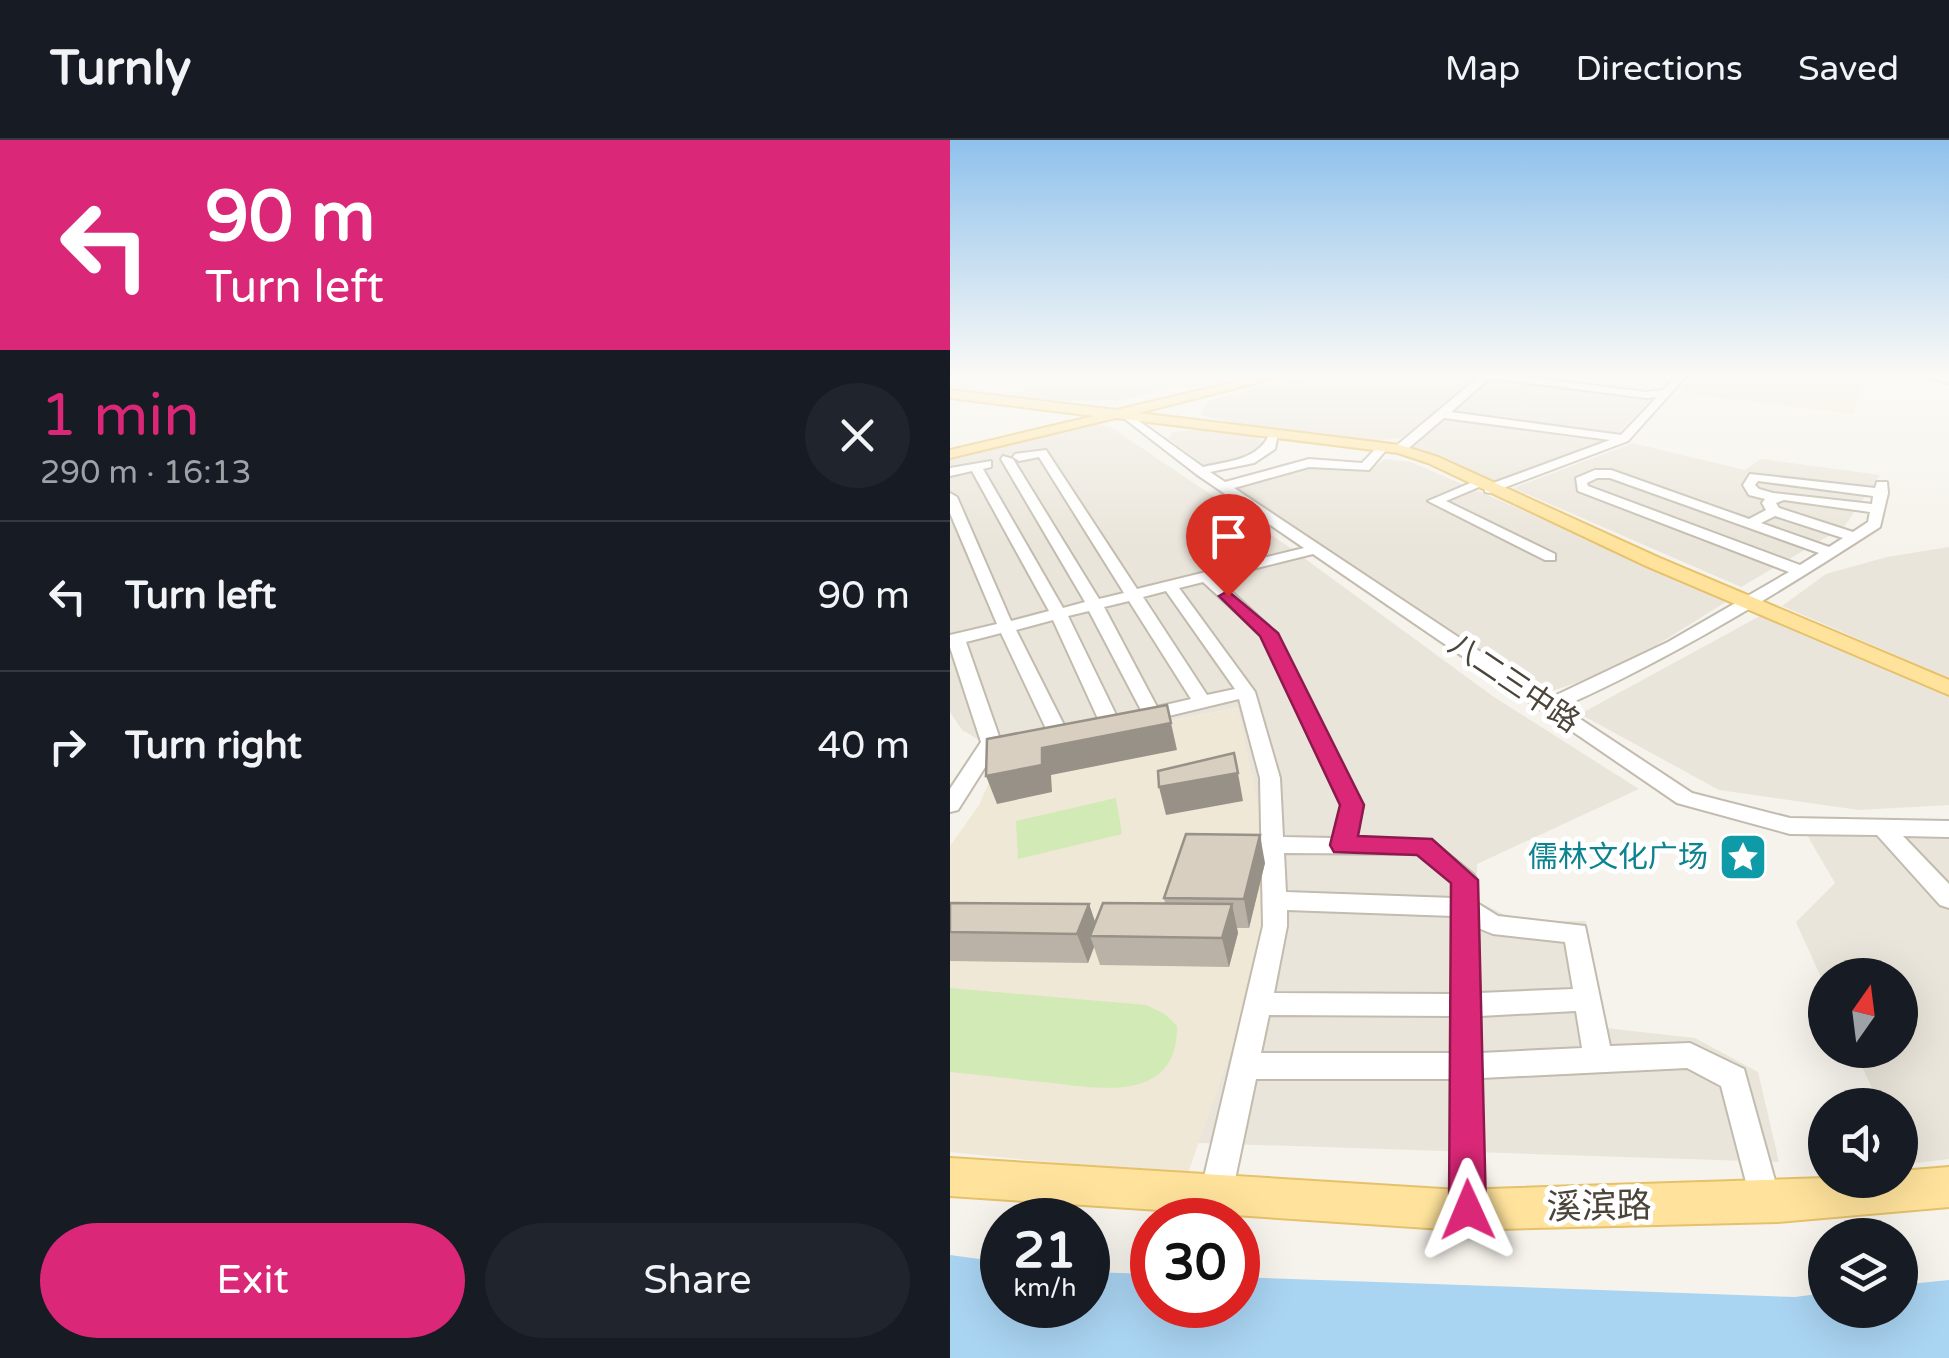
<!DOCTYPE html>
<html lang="en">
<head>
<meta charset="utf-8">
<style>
  :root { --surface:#171b24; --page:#20242c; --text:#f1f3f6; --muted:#9ea1a6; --line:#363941; --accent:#db2777 }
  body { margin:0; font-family:"Varela Round","Noto Sans SC",sans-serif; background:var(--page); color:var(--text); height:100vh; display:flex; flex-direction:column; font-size:38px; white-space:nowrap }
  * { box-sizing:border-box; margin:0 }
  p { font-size:32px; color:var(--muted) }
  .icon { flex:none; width:55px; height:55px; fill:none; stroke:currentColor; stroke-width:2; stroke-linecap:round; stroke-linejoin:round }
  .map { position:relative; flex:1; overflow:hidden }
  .sheet { display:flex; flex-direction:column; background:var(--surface); width:950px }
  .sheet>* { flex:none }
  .banner { background:#db2777; color:#fff; overflow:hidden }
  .needle { width:65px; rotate:14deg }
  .tools { position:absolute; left:858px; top:818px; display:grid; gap:20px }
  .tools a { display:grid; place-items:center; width:110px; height:110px; border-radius:50%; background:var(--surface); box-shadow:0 10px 40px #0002; font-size:50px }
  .speed { position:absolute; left:30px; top:1058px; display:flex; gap:20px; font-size:50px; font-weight:700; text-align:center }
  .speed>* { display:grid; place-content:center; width:130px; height:130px; border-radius:50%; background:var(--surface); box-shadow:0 10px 40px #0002; line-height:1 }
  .speed small { font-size:25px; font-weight:400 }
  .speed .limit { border:15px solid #d22; background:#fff; color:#111 }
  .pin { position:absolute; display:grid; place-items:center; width:85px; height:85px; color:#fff; margin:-102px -42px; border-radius:50% 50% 50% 0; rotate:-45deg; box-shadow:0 0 10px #0007 }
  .pin .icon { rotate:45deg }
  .me { position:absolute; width:110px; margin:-55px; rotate:359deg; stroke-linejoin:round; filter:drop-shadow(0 0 8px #0008) }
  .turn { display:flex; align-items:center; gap:35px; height:210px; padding:0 40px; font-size:45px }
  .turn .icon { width:130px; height:130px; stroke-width:2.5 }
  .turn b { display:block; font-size:70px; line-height:85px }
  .round { display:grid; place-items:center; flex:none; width:105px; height:105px; border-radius:52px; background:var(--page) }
  .headline { display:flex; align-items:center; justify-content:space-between; height:170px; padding:0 40px }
  h1 { font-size:60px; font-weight:600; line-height:75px; color:var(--accent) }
  .button { display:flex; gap:20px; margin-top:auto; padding:20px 40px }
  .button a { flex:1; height:115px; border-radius:60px; background:var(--accent); color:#fff; font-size:40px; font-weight:600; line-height:115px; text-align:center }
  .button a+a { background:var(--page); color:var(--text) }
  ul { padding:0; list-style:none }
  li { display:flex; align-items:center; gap:30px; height:150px; padding:0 40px; border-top:2px solid var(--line) }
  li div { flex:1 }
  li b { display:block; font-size:38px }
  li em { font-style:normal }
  header { display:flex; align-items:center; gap:60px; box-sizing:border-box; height:140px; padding:0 50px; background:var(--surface); border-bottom:2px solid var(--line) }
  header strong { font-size:48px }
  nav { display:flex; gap:55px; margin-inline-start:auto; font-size:35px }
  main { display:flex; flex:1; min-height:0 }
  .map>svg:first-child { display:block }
  .residential { fill:#eae5da }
  .education { fill:#efe8d6 }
  .green { fill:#d2eab5 }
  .water { fill:#a9d4f2 }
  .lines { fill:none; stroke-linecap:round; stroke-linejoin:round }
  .minor-casing { stroke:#c2bbae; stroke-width:4 }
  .major-casing { stroke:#e6c16a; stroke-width:4 }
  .minor { fill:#fff; fill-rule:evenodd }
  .major { fill:#ffe39c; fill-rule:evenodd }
  .wall { fill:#bab2a6 }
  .shaded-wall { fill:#979187 }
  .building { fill:#d8cfc1; stroke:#979187; stroke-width:2.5 }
  .route { fill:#db2777; stroke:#8e194d; stroke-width:2.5 }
  .labels { text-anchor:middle; stroke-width:10; stroke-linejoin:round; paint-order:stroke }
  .street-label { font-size:30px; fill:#4b4439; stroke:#fff }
  .culture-label { font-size:30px; fill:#0d838f; stroke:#fff; text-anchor:end }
  .near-street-label { font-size:35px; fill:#4b4439; stroke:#fff }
</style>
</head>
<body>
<header>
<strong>Turnly</strong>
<nav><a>Map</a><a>Directions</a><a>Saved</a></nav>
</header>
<main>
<section class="sheet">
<div class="banner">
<div class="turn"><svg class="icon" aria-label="left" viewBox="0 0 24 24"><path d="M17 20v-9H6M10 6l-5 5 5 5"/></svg><div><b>90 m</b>Turn left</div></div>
</div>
<div class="headline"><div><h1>1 min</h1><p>290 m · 16:13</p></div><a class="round"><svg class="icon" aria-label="close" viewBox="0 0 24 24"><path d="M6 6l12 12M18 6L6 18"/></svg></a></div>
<ul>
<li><svg class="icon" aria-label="left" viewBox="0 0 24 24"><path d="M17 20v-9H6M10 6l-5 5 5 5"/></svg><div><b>Turn left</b></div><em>90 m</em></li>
<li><svg class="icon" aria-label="right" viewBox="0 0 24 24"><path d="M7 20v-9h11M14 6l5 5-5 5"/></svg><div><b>Turn right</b></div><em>40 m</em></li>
</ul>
<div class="button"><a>Exit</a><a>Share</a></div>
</section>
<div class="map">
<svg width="999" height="1218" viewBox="0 0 999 1218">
  <rect width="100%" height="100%" fill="#f6f3ec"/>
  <g class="residential">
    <polygon points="86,235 278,235 171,260 100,262 55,257 80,247 76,241"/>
    <polygon points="353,235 519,235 532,237 454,297 426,301 281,283 251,275 258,261"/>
    <polygon points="542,237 703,257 662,300 540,342 461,308"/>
    <polygon points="142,284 159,286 339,407 544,557 689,649 527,724 527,761 567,781 636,781 655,888 745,898 808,932 829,1022 248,1003 310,828 287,568 52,613 12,590 0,572 0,316"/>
    <polygon points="252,289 307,298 316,303 303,315 255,326 218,298 223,292"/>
    <polygon points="683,303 795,330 811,319 930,335 894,387 791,447 563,348"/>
    <polygon points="436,319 461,322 779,460 670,528 593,554 283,347 360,326 420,329"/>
    <polygon points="999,407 999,538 832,466 876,434 937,417"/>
    <polygon points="810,476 999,556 999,665 909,670 769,650 630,574"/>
    <polygon points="857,695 999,695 999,1019 956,1024 950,1010 950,965 930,965 904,910 950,910 950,835 875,835 875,846 846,782 885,743"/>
  </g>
  <g class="education">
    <polygon points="743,235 876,235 913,239 904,274 731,253"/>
    <polygon points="288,568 318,714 310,828 237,1036 0,1012 0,706 29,665 52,613"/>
  </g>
  <g class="green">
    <polygon points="166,658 172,694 68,719 66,681"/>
    <path d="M0,848L196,865L215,874L227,886C228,965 147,948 94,942C62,939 31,935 0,932Z"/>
  </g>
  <polygon class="water" points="0,1115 52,1122 52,1165 138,1165 138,1132 202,1134 202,1165 288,1165 288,1137 845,1157 875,1153 875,1170 950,1170 950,1145 999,1140 999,1218 0,1218"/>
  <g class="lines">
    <g class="minor-casing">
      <g id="minor">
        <path d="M531,235H560L696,252L713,250L727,235H737L678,301L540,353L535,352V346L660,300L494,278L454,312H446V306ZM540,238L696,258L707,257L671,295L501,272Z"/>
        <polygon points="972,235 999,237 999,243 974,237"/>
        <path d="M175,271L253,327C279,321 309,320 320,293H328L325,309L304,323L260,332L275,342L359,319L412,323L429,305H437V309L419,330L359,327L284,348L600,558L718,502L839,432L628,351L626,338L645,330H661L799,379L816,370L812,363L815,359L799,355L793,345L800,334L925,348L927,342H937L938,353L930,387C828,453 724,517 612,567L742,653L840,678L999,681V697L953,696L999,744V768L990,765L927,695L840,694L727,663L363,414L267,438L326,493L413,665L406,698L481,700L523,734L527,740V763L548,776L635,786L660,906L740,903L794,929L831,1062L826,1073L815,1078L804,1073L771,946L737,928L531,938L534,1070L530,1082L518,1086L506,1082L502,1070V939H306L282,1054L277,1065L266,1070L255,1065L250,1054L313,786L310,638L289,559L202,580H184L181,576L191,570L139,471L118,476L170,583L167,587H153L150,583L103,480L66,490L119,595L109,601L99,595L51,493L16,502L51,602L8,670L0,672V649L31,602L0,507V495L47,484L0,373V353L7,357L61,481L99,471L22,331L0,336V328L41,321V327L33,329L113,468L135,462L51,319L53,316L63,319L149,459L174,453L89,317L69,321L63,317L65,314L96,310L187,449L354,408L246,334L171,276L170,274ZM647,338H660L869,413L850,425L638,346L637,343ZM808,341L923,356L922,364L823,353L809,349L805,345ZM834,360L920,372L918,382L903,392L829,368L826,363ZM825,376L893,398L879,407L811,383ZM253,442L311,495L391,665L383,698L333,697L330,638L305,552L229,448ZM216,451L285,549L257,555L193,457ZM179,461L241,559L207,567L154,467ZM334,713L468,714L503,743V758L336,752ZM337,770L503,776V854L324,853L337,786ZM528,788L543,794L615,802L623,849L529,853ZM626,871L632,908L531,913L530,876ZM319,875L503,876L502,913H311Z"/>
        <polygon points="525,341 536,344 496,361 605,414 605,420 595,420 478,361"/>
      </g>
    </g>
    <g class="major-casing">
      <g id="major">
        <polygon points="315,235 337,235 189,273 450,305 488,317 710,418 999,540 999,555 696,426 478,323 448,313 166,278 0,318 0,310 144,276 0,258 0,250 166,270"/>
        <polygon points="0,1018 508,1050 875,1038 950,1040 950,1031 999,1027 999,1067 828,1082 508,1090 0,1056"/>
      </g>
    </g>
    <use href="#minor" class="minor"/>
    <use href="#major" class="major"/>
  </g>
  <polygon class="wall" points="315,723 299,788 287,788 288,793 279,827 150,825 144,807 138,823 0,821 0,763 139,764 145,783 215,763 214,758"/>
  <g class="shaded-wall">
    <polygon points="221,583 227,610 101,635 102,652 47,664 36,636 92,608"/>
    <polygon points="288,633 293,661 216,675 209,647"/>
    <polygon points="310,695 315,723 299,788 294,759"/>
    <polygon points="139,764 149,793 140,796 144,807 138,823 127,794"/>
    <polygon points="282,764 288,793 279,827 272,798"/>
  </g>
  <g class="building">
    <polygon points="217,565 221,583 92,608 92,625 36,636 37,599"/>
    <polygon points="284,613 288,633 209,647 208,631"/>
    <polygon points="236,694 310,695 294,759 214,758"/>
    <polygon points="0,763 139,764 127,794 0,792"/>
    <polygon points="153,763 282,764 272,798 140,796"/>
  </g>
  <linearGradient id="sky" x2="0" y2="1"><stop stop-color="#8fc1ec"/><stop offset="0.58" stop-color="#fbfaf6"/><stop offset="1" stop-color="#fbfaf6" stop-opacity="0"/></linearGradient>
  <rect width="999" height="406" fill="url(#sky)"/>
  <polygon class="route" points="278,451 328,493 414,665 408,696 482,699 528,740 536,1070 531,1083 518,1088 505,1083 499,1070 501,743 467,715 384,712 380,705 390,665 310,496 269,456"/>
  <defs>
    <g id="sight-square" transform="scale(2.5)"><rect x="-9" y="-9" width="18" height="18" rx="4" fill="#0f9aa8" stroke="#fff"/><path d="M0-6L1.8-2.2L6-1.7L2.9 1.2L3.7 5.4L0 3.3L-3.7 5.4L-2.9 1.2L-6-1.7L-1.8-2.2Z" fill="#fff"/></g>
  </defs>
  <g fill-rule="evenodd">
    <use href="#sight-square" x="793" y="717"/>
  </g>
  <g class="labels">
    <g class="street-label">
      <text transform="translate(564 543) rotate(34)" y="10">八二三中路</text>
    </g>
    <g class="culture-label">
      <text x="758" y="727">儒林文化广场</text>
    </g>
    <g class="near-street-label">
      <text transform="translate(649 1066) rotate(-1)" y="12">溪滨路</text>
    </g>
  </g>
</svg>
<div class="tools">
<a><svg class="needle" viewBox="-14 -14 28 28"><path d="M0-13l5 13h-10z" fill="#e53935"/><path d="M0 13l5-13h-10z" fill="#9ea1a6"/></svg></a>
<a><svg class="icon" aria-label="sound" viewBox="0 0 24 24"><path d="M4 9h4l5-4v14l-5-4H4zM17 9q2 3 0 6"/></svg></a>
<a><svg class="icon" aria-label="layers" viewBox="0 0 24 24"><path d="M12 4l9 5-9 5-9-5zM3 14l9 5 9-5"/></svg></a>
</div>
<div class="speed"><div>21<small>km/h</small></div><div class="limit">30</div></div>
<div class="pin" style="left:278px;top:456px;background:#d93025"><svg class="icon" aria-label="arrive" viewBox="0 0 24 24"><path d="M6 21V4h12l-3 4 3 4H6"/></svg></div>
<svg class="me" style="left:518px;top:1070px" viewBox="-20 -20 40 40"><path d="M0-17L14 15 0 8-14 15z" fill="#db2777" stroke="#fff" stroke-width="4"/></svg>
</div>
</main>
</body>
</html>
